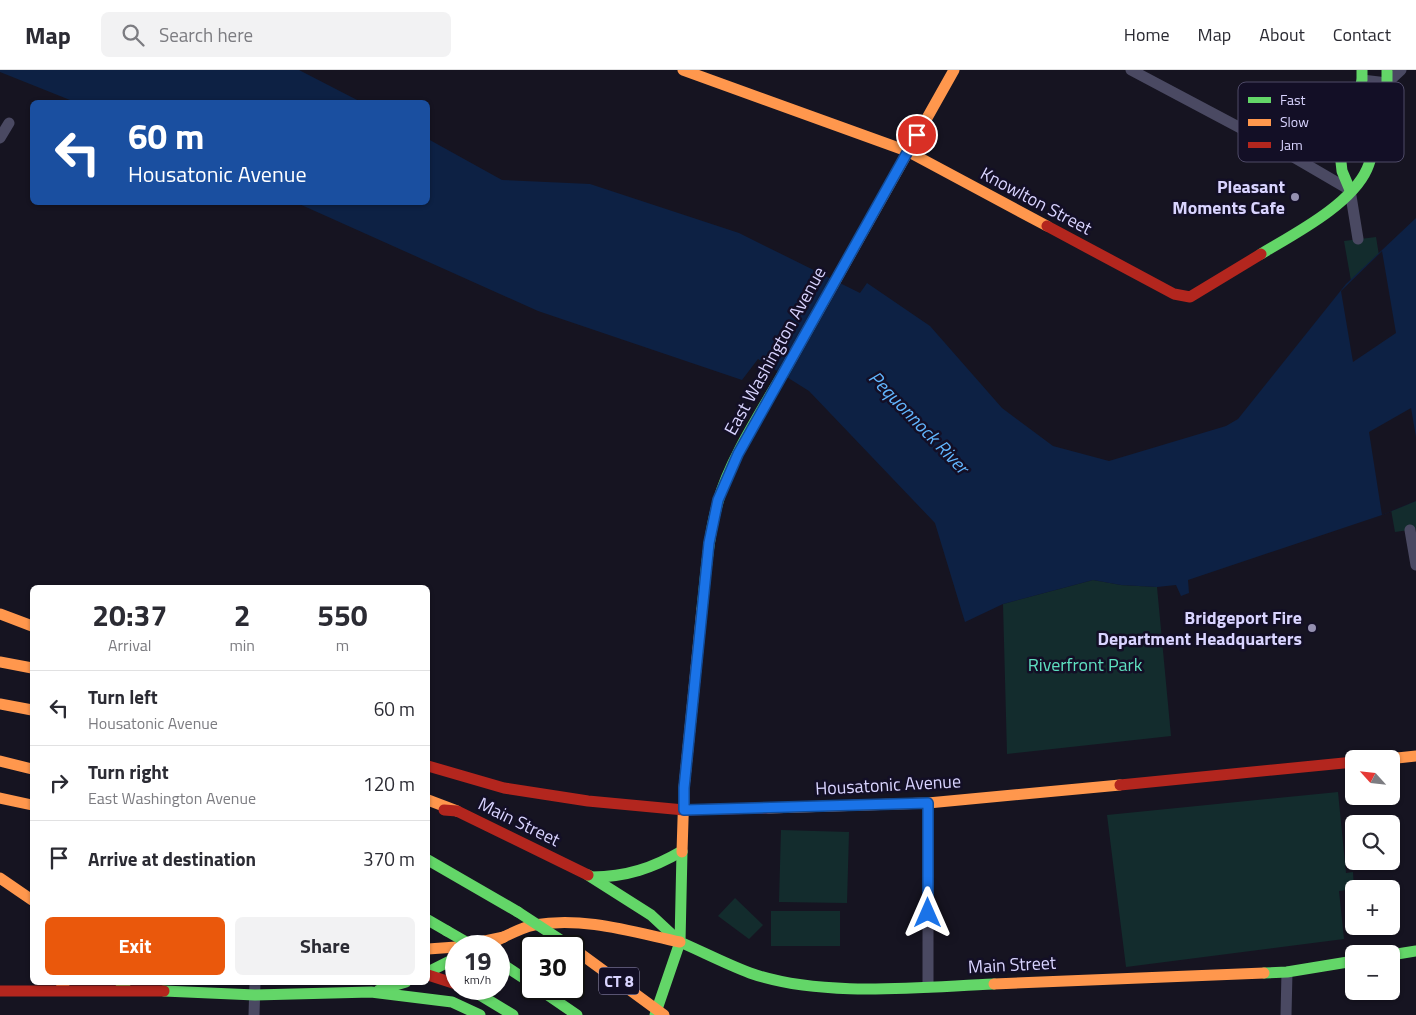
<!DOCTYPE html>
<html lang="en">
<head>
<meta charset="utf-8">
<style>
  :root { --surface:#fff; --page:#f2f2f3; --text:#2b2b33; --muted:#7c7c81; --line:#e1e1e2; --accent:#ea580c }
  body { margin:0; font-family:"Titillium Web",sans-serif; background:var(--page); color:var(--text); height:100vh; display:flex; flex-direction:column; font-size:19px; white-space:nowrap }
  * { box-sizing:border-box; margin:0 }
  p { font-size:16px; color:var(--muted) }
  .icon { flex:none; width:28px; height:28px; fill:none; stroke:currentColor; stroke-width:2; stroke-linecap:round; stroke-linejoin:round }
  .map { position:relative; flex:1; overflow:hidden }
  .sheet { position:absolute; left:30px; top:515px; width:400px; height:400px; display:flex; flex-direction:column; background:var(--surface); border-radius:8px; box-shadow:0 1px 4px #0004 }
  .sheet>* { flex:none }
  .banner { position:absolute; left:30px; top:30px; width:400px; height:105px; border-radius:8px; box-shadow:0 1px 4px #0004; background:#1a4fa0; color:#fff; overflow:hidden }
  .needle { width:32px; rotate:297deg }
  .controls { position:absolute; left:1345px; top:680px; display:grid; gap:10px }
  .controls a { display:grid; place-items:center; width:55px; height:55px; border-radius:8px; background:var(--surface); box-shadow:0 1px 4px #0004; font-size:25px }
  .speed { position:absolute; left:445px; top:865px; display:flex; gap:10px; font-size:25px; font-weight:700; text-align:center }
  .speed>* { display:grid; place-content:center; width:65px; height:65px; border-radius:50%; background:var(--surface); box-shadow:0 1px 4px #0004; line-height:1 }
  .speed small { font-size:12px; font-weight:400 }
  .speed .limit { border:2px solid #111; border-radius:8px; background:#fff; color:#111 }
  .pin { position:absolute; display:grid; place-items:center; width:42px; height:42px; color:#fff; margin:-21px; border:2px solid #fff; border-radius:50%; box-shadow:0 1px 5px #0007 }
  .me { position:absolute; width:55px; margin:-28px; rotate:0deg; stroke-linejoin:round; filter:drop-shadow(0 0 4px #0008) }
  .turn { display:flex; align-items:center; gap:18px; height:105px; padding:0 15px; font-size:22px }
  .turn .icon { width:65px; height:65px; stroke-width:2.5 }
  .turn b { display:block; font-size:35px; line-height:42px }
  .eta { display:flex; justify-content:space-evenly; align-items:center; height:85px; text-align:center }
  .eta b { font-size:30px; font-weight:700; line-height:35px }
  .primary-button { display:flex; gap:10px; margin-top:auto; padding:10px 15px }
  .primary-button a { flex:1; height:58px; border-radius:8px; background:var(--accent); color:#fff; font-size:20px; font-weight:700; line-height:58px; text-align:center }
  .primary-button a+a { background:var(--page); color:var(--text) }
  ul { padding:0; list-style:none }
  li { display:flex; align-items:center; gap:15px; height:75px; padding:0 15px; border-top:1px solid var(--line) }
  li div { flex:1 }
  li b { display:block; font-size:19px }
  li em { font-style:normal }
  header { display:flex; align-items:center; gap:30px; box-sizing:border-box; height:70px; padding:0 25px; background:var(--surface); border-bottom:1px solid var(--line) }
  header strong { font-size:24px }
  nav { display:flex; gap:28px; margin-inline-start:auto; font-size:18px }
  .search { width:350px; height:45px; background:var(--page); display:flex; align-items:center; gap:12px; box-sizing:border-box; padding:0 18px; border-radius:8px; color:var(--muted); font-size:19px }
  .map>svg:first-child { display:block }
  .green { fill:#132c2d }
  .water { fill:#0d2144 }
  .pier { fill:#161421 }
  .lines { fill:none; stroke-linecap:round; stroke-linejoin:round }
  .street { stroke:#4a4962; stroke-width:11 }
  .fast { stroke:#63d668; stroke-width:11 }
  .slow { stroke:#ff974d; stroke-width:11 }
  .jam { stroke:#b3261e; stroke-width:11 }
  .fast-bridge { stroke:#63d668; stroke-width:11 }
  .slow-bridge { stroke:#ff974d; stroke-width:11 }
  .route-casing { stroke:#114b97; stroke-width:12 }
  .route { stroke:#1a73e8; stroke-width:9 }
  .poi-dot { fill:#9591b1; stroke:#130f26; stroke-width:2 }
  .labels { text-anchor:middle; stroke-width:5; stroke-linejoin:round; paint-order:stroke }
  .shield { fill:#130f26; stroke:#9e99be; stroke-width:1 }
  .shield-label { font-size:16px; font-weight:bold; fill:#d9d4ff }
  .poi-label { font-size:18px; font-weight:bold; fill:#d9d4ff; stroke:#130f26; text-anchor:end }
  .street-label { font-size:18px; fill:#d9d4ff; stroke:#130f26 }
  .park-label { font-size:18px; fill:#5fe0c0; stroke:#130f26 }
  .water-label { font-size:19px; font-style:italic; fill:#62b6ff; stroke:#130f26 }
  .key { fill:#130f26; stroke:#4e4a67; stroke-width:1 }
  .key-label { font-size:14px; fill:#d9d4ff }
</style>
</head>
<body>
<header>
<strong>Map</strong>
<div class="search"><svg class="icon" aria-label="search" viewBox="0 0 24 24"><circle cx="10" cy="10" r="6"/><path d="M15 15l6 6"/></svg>Search here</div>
<nav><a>Home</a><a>Map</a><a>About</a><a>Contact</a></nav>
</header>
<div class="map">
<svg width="1416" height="945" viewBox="0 0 1416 945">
  <rect width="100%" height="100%" fill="#161421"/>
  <g class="green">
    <polygon points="1376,167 1392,264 1364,285 1344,171"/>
    <polygon points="1377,361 1416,394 1416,459 1395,462"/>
    <polygon points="1093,510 1121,515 1157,517 1171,666 1007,684 1003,534"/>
    <polygon points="1338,722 1346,803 1353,802 1354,819 1339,821 1344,869 1126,897 1107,745"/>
    <polygon points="781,760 849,762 847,833 779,832"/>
    <polygon points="735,828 763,855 749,869 718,846"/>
    <rect x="771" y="841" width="69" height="35"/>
  </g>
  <g class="water">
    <polygon points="0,0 299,0 361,32 75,32 0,2"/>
    <polygon points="428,69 502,110 590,114 739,163 860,223 867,213 930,256 1002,338 1053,376 1109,391 1226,356 1238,349 1346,214 1416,148 1416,431 1382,445 1188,510 1189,523 1181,526 1176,515 1157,517 1121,515 1093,510 1003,534 965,552 935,453 809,321 758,289 742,310 538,241 297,133 428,132"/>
  </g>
  <g class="pier">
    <polygon points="1382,181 1396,263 1353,292 1341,221"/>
    <polygon points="1411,338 1416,367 1416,431 1382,445 1369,362"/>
  </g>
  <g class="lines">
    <g class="street">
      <polyline points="1131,0 1278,78 1350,120 1358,169"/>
      <polyline points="1362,10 1387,13 1401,0"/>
      <polyline points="0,68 9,53"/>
      <polyline points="1410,460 1416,495"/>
      <polyline points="928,917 928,733"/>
      <polyline points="254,945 255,912"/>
      <polyline points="1286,945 1287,902"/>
    </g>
    <g class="fast">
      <polyline points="1350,120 1342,101 1341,92 1362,10 1362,0"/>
      <path d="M1261,184C1294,164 1351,135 1367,99C1376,79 1382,37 1387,13V0"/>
      <path d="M702,539C706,503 708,467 718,432C729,389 766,334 788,295"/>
      <path d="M682,782L680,872C703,882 726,894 750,903C821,928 919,917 994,914"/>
      <polyline points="428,790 518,842"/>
      <polyline points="588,805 651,845 680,872"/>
      <path d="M592,807C626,807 653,798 682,781"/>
      <polyline points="428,850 447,861"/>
      <polyline points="1391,885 1416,881"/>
      <polyline points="499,892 531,913"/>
      <polyline points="428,902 456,888"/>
      <polyline points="1264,903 1287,902 1354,891"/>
      <polyline points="120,912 127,920"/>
      <polyline points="470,919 513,945"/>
      <polyline points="539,919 577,945"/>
      <polyline points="379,920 406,912"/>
      <polyline points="164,921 255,925 371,922 452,932 480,945"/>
      <polyline points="655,945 680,872"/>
    </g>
    <g class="slow">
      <polyline points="683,0 907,81 1047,156"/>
      <polyline points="788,295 954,0"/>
      <polyline points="0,544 32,556"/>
      <polyline points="0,592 32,598"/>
      <polyline points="0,634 32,640"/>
      <polyline points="1388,689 1416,686"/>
      <polyline points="0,691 32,699"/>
      <polyline points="0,728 32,735"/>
      <polyline points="428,730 457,741"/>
      <polyline points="768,738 928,733 1120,715"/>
      <polyline points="682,782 684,718 702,539"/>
      <polyline points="0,808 32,830"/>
      <path d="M491,873C505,867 519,858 534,855C583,846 633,862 680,872"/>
      <polyline points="461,876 504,867"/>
      <polyline points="428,879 456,877"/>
      <polyline points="994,914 1264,903"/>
      <polyline points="60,920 65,912"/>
    </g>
    <g class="jam">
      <polyline points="1047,156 1174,224 1190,227 1261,184"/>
      <polyline points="428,696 504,718 588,731 684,740 768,738"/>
      <polyline points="1120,715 1354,692"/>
      <polyline points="444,740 457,741 588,805"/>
      <polyline points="428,905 456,914"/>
      <polyline points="0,921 164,921"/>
    </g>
    <g class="fast-bridge">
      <polyline points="518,842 570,876"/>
      <polyline points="447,861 473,876"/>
    </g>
    <polyline class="slow-bridge" points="574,879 664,945"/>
  </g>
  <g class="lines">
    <g class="route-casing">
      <polyline id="route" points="917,65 738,384 718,430 709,473 684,718 684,740 928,733 928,843"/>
    </g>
    <use href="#route" class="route"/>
  </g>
  <g class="poi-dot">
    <circle cx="1295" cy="127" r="5"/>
    <circle cx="1312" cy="558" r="5"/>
  </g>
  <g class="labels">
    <rect class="shield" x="599" y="897.5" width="40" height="27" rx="4"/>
    <g class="shield-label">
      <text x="619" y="917">CT 8</text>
    </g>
    <g class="poi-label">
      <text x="1285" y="123">Pleasant<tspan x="1285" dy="21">Moments Cafe</tspan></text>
      <text x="1302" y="554">Bridgeport Fire<tspan x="1302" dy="21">Department Headquarters</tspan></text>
    </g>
    <g class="street-label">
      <text transform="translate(1036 131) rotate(28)" y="6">Knowlton Street</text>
      <text transform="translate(775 281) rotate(-61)" y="6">East Washington Avenue</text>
      <text transform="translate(888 715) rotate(-3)" y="6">Housatonic Avenue</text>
      <text transform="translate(519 752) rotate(26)" y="6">Main Street</text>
      <text transform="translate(1012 895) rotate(-3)" y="6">Main Street</text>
    </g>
    <g class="park-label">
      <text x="1085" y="601">Riverfront Park</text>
    </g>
    <g class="water-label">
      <text transform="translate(919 352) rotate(46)" y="7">Pequonnock River</text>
    </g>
  </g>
  <rect x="1238" y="12" width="166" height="80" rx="8" class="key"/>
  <rect x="1248" y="27" width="23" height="6" fill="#63d668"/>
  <rect x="1248" y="49" width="23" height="7" fill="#ff974d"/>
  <rect x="1248" y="72" width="23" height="6" fill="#b3261e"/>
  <g class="key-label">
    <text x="1280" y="35">Fast</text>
    <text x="1280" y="57">Slow</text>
    <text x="1280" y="80">Jam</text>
  </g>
</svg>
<div class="controls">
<a><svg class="needle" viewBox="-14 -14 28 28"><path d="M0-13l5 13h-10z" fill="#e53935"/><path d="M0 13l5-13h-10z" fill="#7c7c81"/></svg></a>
<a><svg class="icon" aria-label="search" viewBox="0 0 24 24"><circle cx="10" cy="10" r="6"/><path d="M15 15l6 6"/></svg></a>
<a>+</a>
<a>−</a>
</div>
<div class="speed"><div>19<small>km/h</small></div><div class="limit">30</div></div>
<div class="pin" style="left:917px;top:65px;background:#d93025"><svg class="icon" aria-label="arrive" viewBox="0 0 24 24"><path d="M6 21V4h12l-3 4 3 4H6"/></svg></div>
<svg class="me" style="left:928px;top:843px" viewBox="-20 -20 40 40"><path d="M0-17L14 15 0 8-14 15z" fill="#1a73e8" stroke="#fff" stroke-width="4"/></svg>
<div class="banner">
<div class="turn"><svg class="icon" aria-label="left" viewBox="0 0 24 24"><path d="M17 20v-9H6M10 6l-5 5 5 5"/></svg><div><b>60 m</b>Housatonic Avenue</div></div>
</div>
<section class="sheet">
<div class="eta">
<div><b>20:37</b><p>Arrival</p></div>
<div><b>2</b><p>min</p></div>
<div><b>550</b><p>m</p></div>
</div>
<ul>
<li><svg class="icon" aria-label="left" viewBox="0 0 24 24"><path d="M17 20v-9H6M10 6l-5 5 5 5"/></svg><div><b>Turn left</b><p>Housatonic Avenue</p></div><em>60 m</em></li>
<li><svg class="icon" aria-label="right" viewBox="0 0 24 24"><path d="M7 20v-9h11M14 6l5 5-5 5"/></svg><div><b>Turn right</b><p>East Washington Avenue</p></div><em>120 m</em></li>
<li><svg class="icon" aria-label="arrive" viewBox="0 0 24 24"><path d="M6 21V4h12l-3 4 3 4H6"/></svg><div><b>Arrive at destination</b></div><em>370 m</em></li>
</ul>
<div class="primary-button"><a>Exit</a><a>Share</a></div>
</section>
</div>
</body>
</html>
